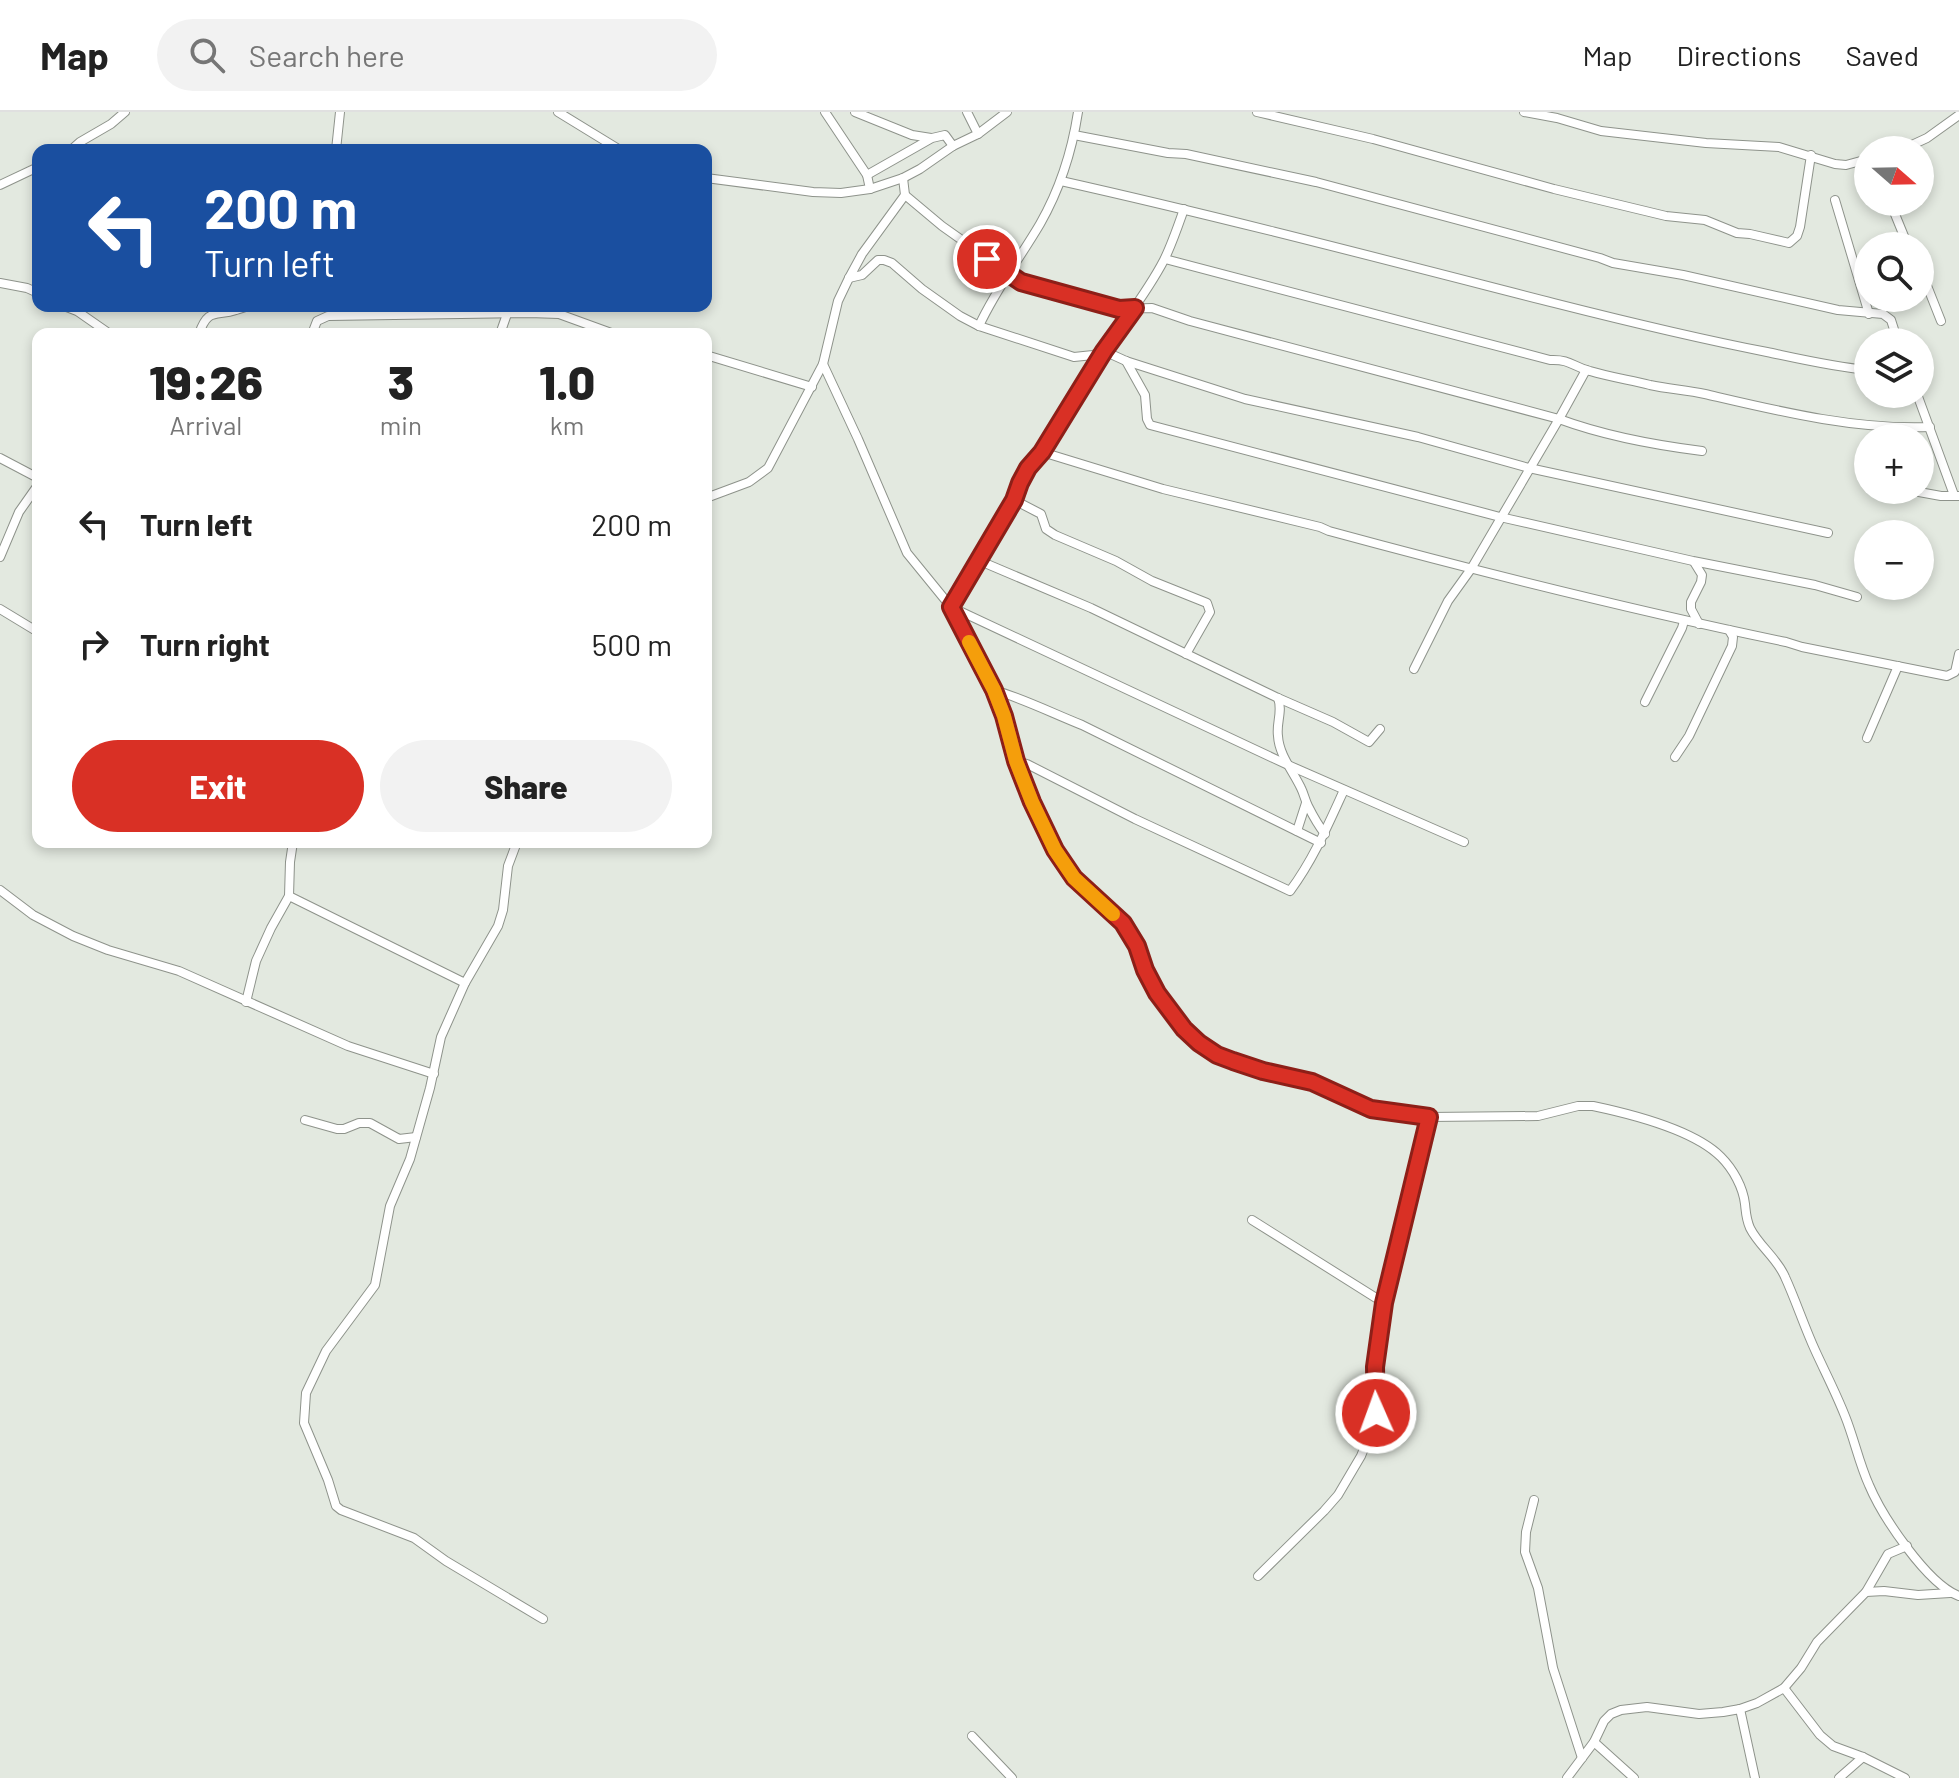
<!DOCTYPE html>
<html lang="en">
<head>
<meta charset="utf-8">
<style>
  :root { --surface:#fff; --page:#f2f2f2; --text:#222; --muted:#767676; --line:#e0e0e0; --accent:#d93025 }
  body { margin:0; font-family:Barlow,sans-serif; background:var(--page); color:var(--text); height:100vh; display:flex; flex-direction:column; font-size:30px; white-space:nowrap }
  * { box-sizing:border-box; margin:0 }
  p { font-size:26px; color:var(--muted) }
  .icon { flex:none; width:44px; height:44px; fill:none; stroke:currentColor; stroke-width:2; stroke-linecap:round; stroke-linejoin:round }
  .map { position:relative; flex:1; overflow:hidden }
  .sheet { position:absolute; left:32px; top:216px; width:680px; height:520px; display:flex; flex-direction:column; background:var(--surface); border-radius:16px; box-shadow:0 4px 12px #0003 }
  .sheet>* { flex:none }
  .hud { position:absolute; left:32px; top:32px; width:680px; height:168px; border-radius:16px; box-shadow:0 4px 12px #0003; background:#1a4fa0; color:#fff; overflow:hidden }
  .needle { width:52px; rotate:110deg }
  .tools { position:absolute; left:1854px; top:24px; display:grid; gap:16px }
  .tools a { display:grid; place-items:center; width:80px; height:80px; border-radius:50%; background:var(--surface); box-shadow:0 4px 12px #0003; font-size:40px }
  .pin { position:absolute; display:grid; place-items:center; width:68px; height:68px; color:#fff; margin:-34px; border:4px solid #fff; border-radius:50%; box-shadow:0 2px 8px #0007 }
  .me { position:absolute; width:88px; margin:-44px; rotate:358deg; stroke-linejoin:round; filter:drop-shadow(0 0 6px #0008) }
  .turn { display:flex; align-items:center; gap:28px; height:168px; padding:0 40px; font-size:36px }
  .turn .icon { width:104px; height:104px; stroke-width:2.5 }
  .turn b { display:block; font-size:56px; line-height:68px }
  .eta { display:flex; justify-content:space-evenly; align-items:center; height:136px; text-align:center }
  .eta b { font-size:48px; font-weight:800; line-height:56px }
  .primary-button { display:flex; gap:16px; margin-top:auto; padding:16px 40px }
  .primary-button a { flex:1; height:92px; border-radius:48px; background:var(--accent); color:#fff; font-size:32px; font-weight:800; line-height:92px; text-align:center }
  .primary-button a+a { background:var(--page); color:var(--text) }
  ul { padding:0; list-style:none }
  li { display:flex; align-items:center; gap:24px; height:120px; padding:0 40px }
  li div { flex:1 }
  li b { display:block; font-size:30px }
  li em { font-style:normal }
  header { display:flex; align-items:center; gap:48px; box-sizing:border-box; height:112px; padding:0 40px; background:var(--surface); border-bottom:2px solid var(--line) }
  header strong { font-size:38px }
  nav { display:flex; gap:44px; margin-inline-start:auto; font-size:28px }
  .search { width:560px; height:72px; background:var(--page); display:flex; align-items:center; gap:20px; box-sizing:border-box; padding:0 28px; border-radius:44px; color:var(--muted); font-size:30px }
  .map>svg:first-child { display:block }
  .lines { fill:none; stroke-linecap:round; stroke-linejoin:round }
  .street-casing { stroke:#8e938b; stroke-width:10 }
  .street { stroke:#fff; stroke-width:8 }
  .route-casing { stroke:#8d1f18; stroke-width:20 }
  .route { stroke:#d93025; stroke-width:14 }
  .slow { stroke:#f59e0b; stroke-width:14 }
</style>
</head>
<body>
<header>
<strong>Map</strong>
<div class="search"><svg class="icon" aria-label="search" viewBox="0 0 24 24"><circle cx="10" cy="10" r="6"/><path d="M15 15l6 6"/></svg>Search here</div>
<nav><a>Map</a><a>Directions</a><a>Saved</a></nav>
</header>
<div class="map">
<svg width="1959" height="1666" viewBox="0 0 1959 1666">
  <rect width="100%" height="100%" fill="#e3e9e0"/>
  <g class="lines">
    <g class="street-casing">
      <g id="street">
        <polyline points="558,0 620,38"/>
        <polyline points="825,0 867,63 870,77"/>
        <polyline points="855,0 912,23 931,26"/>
        <polyline points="967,0 978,22"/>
        <polyline points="1257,0 1373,27 1554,77 1666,104 1705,108 1737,121 1750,122 1789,131 1797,124 1800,115 1811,43"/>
        <polyline points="1524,0 1557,6 1601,19 1706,31 1779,35 1835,52 1846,53 1868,47"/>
        <polyline points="1074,23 1168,41 1186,42 1316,70 1600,146 1613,151 1683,163 1838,198 1883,202 1891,208 1898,230"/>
        <polyline points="71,38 80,30 111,12 125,0"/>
        <polyline points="336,38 340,0"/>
        <polyline points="1901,38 1927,26 1959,3"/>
        <polyline points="867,63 932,26 945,23 953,34"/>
        <polyline points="706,66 813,80 841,81 870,77 903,66 920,57 953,34 978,22 1007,0"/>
        <path d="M1061,69C1226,106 1390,149 1554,191C1625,209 1695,226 1767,240C1800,247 1834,255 1868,258"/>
        <polyline points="0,73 38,55"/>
        <path d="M905,83L942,114L1021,170L1119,197L1152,196L1190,209L1559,307C1605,324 1654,333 1702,339"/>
        <polyline points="1835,88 1869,202"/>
        <polyline points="1890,90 1908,134"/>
        <path d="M1184,97C1178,114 1172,132 1164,148C1147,181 1123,210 1103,241C1088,265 1074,291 1059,315C1042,342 1025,357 1014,388L951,495L1288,653L1464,730"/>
        <path d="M1165,147L1550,248C1571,247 1573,255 1590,259C1610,265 1630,268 1650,273C1668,277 1687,278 1705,282C1778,299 1854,318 1930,315"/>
        <polyline points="1920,156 1941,209"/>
        <polyline points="849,166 862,163 878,148 884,148 892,151 922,177 960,204 979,214 1074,245 1093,243 1104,239 1126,249 1245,287 1418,325 1529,356 1828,421"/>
        <polyline points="0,171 27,176 38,181"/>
        <polyline points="64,194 77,199 110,222"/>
        <path d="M979,214C996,177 1020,146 1040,112C1060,77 1072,39 1078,0"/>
        <path d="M199,222C208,195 216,205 236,198C240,197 245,195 249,194"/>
        <polyline points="312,222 317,209 328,204 529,201 559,202 614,222"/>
        <polyline points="500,222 507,202"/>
        <polyline points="706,243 812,275"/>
        <polyline points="1126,249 1145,283 1147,307 1150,313 1500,405 1693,449 1815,473 1857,485"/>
        <path d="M823,252L858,327L907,441L951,495L994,578L1004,604L1016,649L1032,690L1055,738L1074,766L1123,811L1137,834L1145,858L1157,881L1184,917L1199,931L1217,943L1263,959L1312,970L1371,997L1429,1005L1538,1004L1578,994H1593C1631,1002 1693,1017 1721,1045C1733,1057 1743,1075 1745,1092C1746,1101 1746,1107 1750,1116C1759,1134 1777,1146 1785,1165C1796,1189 1804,1214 1815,1238C1825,1260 1836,1281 1845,1304C1854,1326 1859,1351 1869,1373C1882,1404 1927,1472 1959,1484"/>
        <polyline points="1917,282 1954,383"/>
        <path d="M1042,340L1163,377L1320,415L1329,419C1480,460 1632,498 1786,530L1802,535L1947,564L1955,560L1959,542"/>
        <polyline points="0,346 38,366"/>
        <polyline points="1908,378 1941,384 1958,384"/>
        <polyline points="706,386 749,370 768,356 823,252 838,189 849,166 862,142 905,83 903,66"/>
        <polyline points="1014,388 1041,402 1046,417 1055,423 1116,449 1152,469 1207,491 1210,500 1186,542"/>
        <polyline points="0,445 19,400 38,373"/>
        <polyline points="980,449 1091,496 1278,586 1333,610 1369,630 1380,617"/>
        <polyline points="1694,450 1702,463 1701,470 1691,490 1691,497 1699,512"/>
        <polyline points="0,497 38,520"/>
        <polyline points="1414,557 1448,489 1471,457 1559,307 1586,258"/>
        <path d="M994,578C1024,587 1052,601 1082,613L1321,731"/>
        <path d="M1278,586C1283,599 1276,611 1278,624C1279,643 1293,659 1301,676C1304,682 1305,688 1308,694C1313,704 1318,713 1325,722"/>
        <polyline points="1645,590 1682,516 1684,509"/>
        <polyline points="1867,626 1898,554"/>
        <polyline points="1675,645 1689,624 1732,534 1733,525 1729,518"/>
        <path d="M1016,649L1027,652L1135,707L1290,779C1313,748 1328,713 1344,678"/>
        <polyline points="1297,719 1306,691"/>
        <polyline points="517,730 508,754 503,798 498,814 465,871 441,925 430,976 410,1047 390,1094 375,1173 326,1239 306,1281 304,1311 328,1368 336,1394 341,1398 414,1426 446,1449 543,1507"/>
        <polyline points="0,778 33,803 73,824 108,838 179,859 348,934 434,962"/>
        <polyline points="289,784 465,871"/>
        <polyline points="246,890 256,849 271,816 289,784 290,750 293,730"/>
        <polyline points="305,1008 337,1017 344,1017 359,1011 370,1011 399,1027 416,1025"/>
        <polyline points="1252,1108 1384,1191"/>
        <polyline points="1534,1388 1526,1420 1525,1440 1538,1476 1553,1556 1582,1646"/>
        <polyline points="1258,1464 1324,1399 1338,1383 1361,1344 1371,1319 1376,1301 1375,1255 1384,1191 1429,1005"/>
        <polyline points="1866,1480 1888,1442 1907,1434"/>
        <polyline points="1784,1576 1820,1623 1833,1634 1863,1645 1905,1666"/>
        <polyline points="1740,1597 1755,1666"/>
        <polyline points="972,1624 1012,1666"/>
        <polyline points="1594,1630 1634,1666"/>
        <polyline points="1567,1666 1594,1630 1604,1609 1611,1602 1621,1598 1647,1595 1699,1602 1723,1600 1740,1597 1757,1591 1784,1576 1801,1556 1817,1530 1866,1480 1884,1479 1918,1483 1950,1481"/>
        <polyline points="1839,1666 1863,1645"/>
      </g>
    </g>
    <use href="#street" class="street"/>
  </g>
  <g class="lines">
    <g class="route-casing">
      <polyline id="route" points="987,147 1021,170 1119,197 1135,196 1104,239 1042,340 1028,356 1020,371 1014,388 951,495 994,578 1004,604 1016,649 1032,690 1055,738 1074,766 1123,811 1137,834 1145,858 1157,881 1184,917 1199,931 1217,943 1233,949 1263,959 1312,970 1371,997 1429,1005 1384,1191 1375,1255 1376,1301"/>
    </g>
    <use href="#route" class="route"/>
    <polyline class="slow" points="969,530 994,578 1004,604 1016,649 1032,690 1055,738 1074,766 1113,802"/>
  </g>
</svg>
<div class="tools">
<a><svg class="needle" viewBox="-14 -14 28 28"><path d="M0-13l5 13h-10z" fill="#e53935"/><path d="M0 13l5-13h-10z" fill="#767676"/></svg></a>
<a><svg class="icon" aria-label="search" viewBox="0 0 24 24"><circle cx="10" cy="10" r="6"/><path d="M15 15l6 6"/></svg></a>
<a><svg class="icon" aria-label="layers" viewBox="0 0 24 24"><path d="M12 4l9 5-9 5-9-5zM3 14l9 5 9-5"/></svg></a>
<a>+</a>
<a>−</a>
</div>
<div class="pin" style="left:987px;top:147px;background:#d93025"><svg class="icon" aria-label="arrive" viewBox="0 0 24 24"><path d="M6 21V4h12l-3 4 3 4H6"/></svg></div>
<svg class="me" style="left:1376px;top:1301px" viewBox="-20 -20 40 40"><circle r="17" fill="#d93025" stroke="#fff" stroke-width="3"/><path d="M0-11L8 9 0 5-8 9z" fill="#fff"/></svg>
<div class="hud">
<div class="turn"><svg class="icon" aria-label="left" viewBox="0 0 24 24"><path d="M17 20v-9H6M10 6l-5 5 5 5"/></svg><div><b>200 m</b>Turn left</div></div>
</div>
<section class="sheet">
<div class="eta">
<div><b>19:26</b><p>Arrival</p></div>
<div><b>3</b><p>min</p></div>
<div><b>1.0</b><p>km</p></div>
</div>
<ul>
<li><svg class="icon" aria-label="left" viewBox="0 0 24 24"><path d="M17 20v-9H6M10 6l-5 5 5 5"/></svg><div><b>Turn left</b></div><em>200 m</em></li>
<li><svg class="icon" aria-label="right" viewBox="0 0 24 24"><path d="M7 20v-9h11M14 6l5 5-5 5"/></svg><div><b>Turn right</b></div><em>500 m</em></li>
</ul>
<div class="primary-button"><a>Exit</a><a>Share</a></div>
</section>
</div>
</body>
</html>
